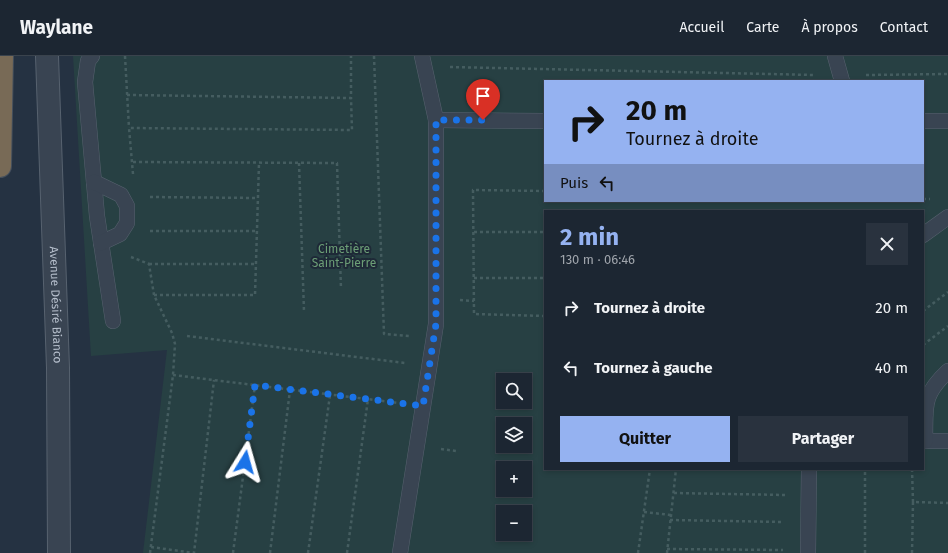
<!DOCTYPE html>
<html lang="fr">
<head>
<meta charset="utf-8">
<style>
  :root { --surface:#1c2632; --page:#29323e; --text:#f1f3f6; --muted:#a0a5ac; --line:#3a434d; --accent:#95b2f1 }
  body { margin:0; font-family:"Fira Sans",sans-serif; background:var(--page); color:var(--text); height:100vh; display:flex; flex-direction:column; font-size:15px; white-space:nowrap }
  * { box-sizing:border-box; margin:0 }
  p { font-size:13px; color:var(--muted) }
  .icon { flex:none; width:22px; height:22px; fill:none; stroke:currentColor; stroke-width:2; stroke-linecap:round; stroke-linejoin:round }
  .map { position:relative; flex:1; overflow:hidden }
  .sheet { position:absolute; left:544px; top:154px; width:380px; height:260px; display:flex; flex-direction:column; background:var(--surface); border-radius:0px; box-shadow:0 2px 6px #0003,0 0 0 1px var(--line) }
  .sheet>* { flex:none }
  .top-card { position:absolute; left:544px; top:24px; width:380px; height:122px; border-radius:0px; box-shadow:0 2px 6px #0003,0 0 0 1px var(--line); background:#95b2f1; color:#111; overflow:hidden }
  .buttons { position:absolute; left:496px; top:317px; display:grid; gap:8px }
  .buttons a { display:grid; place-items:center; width:36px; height:36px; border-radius:0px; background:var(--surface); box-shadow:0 2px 6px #0003,0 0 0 1px var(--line); font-size:20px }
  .pin { position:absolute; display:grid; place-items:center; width:34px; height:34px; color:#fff; margin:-41px -17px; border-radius:50% 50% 50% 0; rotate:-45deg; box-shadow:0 0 4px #0007 }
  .pin .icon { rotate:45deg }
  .me { position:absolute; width:44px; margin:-22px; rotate:8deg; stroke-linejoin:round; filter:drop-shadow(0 0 3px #0008) }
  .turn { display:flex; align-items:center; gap:14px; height:84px; padding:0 16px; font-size:18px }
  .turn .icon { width:52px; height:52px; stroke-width:2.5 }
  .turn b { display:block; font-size:28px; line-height:34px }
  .then { display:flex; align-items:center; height:38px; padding:0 16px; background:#0003; gap:8px; font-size:15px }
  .round { display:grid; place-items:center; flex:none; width:42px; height:42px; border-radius:0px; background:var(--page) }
  .overview { display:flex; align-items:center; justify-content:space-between; height:68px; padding:0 16px }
  h1 { font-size:24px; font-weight:700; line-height:30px; color:var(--accent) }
  .cta { display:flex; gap:8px; margin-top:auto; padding:8px 16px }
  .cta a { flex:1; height:46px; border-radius:0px; background:var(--accent); color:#111; font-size:16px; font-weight:700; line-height:46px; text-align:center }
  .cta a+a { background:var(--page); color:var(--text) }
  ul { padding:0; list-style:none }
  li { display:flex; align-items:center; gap:12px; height:60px; padding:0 16px }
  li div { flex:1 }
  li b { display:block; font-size:15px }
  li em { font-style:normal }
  header { display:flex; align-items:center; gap:24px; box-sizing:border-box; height:56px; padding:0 20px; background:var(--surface); border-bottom:1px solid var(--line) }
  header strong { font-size:19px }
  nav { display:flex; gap:22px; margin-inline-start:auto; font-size:14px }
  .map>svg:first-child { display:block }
  .green { fill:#274043; fill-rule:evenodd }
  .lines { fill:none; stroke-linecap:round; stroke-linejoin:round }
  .service-casing { stroke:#57626f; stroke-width:16 }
  .tertiary-casing { stroke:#57626f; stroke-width:24 }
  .motorway-casing { stroke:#444f5c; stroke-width:24 }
  .path { stroke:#455d60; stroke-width:2.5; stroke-dasharray:3 3; stroke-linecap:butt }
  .service { stroke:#394452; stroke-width:15 }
  .tertiary { stroke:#394452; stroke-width:22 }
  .motorway { stroke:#786a56; stroke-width:22 }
  .route { stroke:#1a73e8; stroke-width:7; stroke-dasharray:0 12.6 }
  .labels { text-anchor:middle; stroke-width:4; stroke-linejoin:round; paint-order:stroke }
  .park-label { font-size:12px; fill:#6c9e76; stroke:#1e2937 }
  .street-label { font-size:12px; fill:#b6bfcc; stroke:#1e2937 }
</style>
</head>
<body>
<header>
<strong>Waylane</strong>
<nav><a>Accueil</a><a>Carte</a><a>À propos</a><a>Contact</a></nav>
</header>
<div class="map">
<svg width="948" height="497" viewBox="0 0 948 497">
  <rect width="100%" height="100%" fill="#253242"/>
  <path class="green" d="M73,0H948V497H143L167,294L91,300ZM545,25H923V145H545ZM545,155H923V413H545ZM503,324H525V346H503ZM503,368H525V390H503ZM503,412H525V434H503ZM503,456H525V478H503Z"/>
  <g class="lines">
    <g class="service-casing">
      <g id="service">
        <polyline points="92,0 88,5 85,26 97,160 113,265"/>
        <polyline points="835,0 842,25"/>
        <polyline points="436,64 545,65"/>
        <polyline points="923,65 948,65"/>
        <polyline points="94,126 121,139 127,150 127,167 120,178 101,187"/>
        <polyline points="923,179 948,161"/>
        <polyline points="923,385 948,385"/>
        <path d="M925,385C926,351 921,340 948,315"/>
        <polyline points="400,497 436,268 436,64 422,0"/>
        <polyline points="808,497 809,413"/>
      </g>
    </g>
    <g class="tertiary-casing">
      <g id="tertiary">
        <path id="s1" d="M47,0L58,312L59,497"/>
      </g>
    </g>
    <g class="motorway-casing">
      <polyline id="motorway" points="0,110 2,0"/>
    </g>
    <g class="path">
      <polyline points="125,0 129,72"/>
      <polyline points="374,0 384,278 409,280"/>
      <polyline points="450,11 815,19"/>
      <polyline points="866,19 948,18"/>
      <polyline points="127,39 351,42 351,0"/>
      <polyline points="133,106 337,107 341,233"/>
      <polyline points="299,107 304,255"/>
      <polyline points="133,118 129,72 352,74 351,42"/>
      <polyline points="545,135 473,134 474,258 545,260"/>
      <polyline points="150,141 257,142"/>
      <polyline points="923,143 930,143"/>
      <polyline points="150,175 256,175"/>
      <polyline points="474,176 545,176"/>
      <polyline points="131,201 149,208 154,239"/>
      <polyline points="149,208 255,208"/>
      <polyline points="474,222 545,222"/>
      <polyline points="460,244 474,245"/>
      <polyline points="923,255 948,236"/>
      <polyline points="187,280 405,307"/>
      <polyline points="923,289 948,270"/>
      <polyline points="173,319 399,347"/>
      <polyline points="441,393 456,395"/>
      <polyline points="912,413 913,446 948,447"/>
      <polyline points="674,437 785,439"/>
      <polyline points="644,456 671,459"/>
      <polyline points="670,464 784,466"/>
      <polyline points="151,491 194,497 214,324"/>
      <polyline points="667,493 783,494"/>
      <polyline points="150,497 173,319 175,288 172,277 154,239 255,239 259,107"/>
      <polyline points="233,497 255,329"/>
      <polyline points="270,497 290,334"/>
      <polyline points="308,497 330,339"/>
      <polyline points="347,497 368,343"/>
      <polyline points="638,497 650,413"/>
      <polyline points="667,497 676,413"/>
      <polyline points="865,497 865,413"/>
      <polyline points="912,497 913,446"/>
    </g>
    <use href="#service" class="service"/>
    <use href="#tertiary" class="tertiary"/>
    <use href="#motorway" class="motorway"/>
  </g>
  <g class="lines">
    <polyline class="route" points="245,406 255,329 423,350 436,268 436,64 483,64"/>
  </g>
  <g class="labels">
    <g class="park-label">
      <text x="344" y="197">Cimetière<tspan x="344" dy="14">Saint-Pierre</tspan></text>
    </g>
    <g class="street-label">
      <text dy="4" stroke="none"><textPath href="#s1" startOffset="249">Avenue Désiré Bianco</textPath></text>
    </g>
  </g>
</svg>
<div class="buttons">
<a><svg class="icon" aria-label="search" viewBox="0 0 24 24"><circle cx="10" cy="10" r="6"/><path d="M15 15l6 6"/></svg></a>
<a><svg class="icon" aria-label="layers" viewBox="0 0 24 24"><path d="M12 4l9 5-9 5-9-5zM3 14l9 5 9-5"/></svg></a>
<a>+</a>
<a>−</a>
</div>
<div class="pin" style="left:483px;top:64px;background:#d93025"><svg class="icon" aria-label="arrive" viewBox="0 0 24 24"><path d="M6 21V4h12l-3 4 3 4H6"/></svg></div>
<svg class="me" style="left:245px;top:406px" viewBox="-20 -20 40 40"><path d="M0-17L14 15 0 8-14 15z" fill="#1a73e8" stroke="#fff" stroke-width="4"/></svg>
<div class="top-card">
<div class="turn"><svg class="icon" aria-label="right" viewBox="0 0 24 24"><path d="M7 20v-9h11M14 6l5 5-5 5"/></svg><div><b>20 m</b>Tournez à droite</div></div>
<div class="then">Puis<svg class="icon" aria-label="left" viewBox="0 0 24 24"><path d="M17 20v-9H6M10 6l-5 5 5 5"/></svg></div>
</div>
<section class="sheet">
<div class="overview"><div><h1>2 min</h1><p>130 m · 06:46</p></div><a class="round"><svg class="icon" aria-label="close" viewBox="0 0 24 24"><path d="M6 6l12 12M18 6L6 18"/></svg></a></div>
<ul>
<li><svg class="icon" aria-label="right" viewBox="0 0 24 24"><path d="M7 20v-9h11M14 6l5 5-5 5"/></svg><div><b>Tournez à droite</b></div><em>20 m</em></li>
<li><svg class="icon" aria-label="left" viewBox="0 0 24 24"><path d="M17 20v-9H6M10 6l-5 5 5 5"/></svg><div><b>Tournez à gauche</b></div><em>40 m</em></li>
</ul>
<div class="cta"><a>Quitter</a><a>Partager</a></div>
</section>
</div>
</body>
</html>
